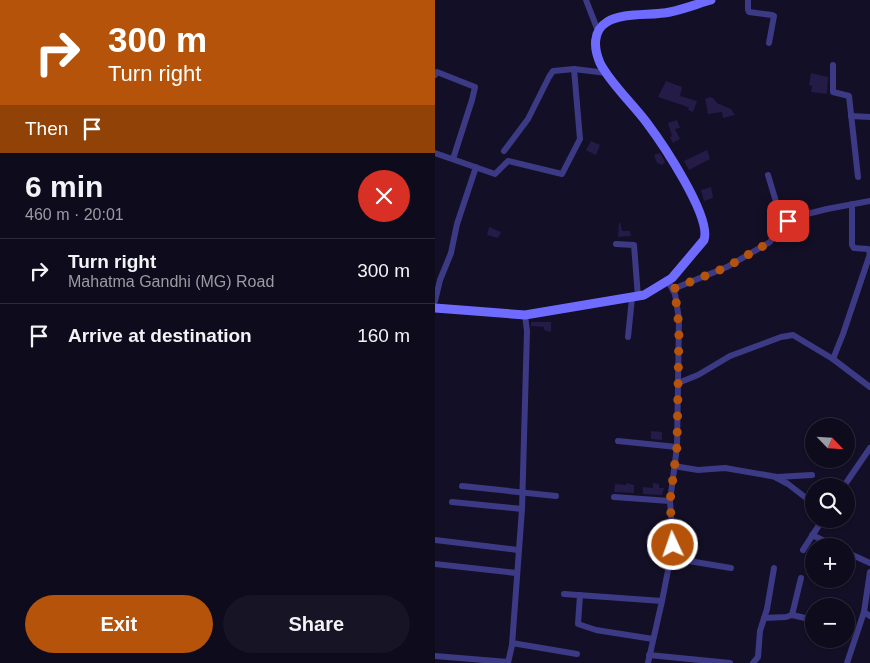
<!DOCTYPE html>
<html lang="en">
<head>
<meta charset="utf-8">
<style>
  :root { --surface:#0e0b1c; --page:#171425; --text:#f1f3f6; --muted:#9b9ba3; --line:#2e2b3b; --accent:#b45309 }
  body { margin:0; font-family:Helvetica,sans-serif; background:var(--page); color:var(--text); height:100vh; display:flex; flex-direction:column; font-size:19px; white-space:nowrap }
  * { box-sizing:border-box; margin:0 }
  p { font-size:16px; color:var(--muted) }
  .icon { flex:none; width:28px; height:28px; fill:none; stroke:currentColor; stroke-width:2; stroke-linecap:round; stroke-linejoin:round }
  .map { position:relative; flex:1; overflow:hidden }
  .drawer { display:flex; flex-direction:column; background:var(--surface); width:435px }
  .drawer>* { flex:none }
  .banner { background:#b45309; color:#fff; overflow:hidden }
  .needle { width:32px; rotate:115deg }
  .buttons { position:absolute; left:370px; top:418px; display:grid; gap:10px }
  .buttons a { display:grid; place-items:center; width:50px; height:50px; border-radius:50%; background:var(--surface); box-shadow:0 1px 4px #0004,0 0 0 1px var(--line); font-size:25px }
  .pin { position:absolute; display:grid; place-items:center; width:42px; height:42px; color:#fff; margin:-21px; border-radius:10px; box-shadow:0 2px 8px #0006 }
  .me { position:absolute; width:55px; margin:-28px; rotate:357deg; stroke-linejoin:round; filter:drop-shadow(0 0 4px #0008) }
  .turn { display:flex; align-items:center; gap:18px; height:105px; padding:0 25px; font-size:22px }
  .turn .icon { width:65px; height:65px; stroke-width:2.5 }
  .turn b { display:block; font-size:35px; line-height:42px }
  .then { display:flex; align-items:center; height:48px; padding:0 25px; background:#0003; gap:10px; font-size:19px }
  .round { display:grid; place-items:center; flex:none; width:52px; height:52px; border-radius:26px; background:var(--page) }
  .summary { display:flex; align-items:center; justify-content:space-between; height:85px; padding:0 25px }
  h1 { font-size:30px; font-weight:700; line-height:38px }
  .cta { display:flex; gap:10px; margin-top:auto; padding:10px 25px }
  .cta a { flex:1; height:58px; border-radius:30px; background:var(--accent); color:#fff; font-size:20px; font-weight:700; line-height:58px; text-align:center }
  .cta a+a { background:var(--page); color:var(--text) }
  ul { padding:0; list-style:none }
  li { display:flex; align-items:center; gap:15px; height:65px; padding:0 25px; border-top:1px solid var(--line) }
  li div { flex:1 }
  li b { display:block; font-size:19px }
  li em { font-style:normal }
  main { display:flex; flex:1; min-height:0 }
  .map>svg:first-child { display:block }
  .building { fill:#241b47 }
  .lines { fill:none; stroke-linecap:round; stroke-linejoin:round }
  .street { stroke:#3d3a85; stroke-width:6 }
  .secondary { stroke:#6f6bff; stroke-width:9 }
  .route { stroke:#b45309; stroke-width:9; stroke-dasharray:0 16.2 }
</style>
</head>
<body>
<main>
<section class="drawer">
<div class="banner">
<div class="turn"><svg class="icon" aria-label="right" viewBox="0 0 24 24"><path d="M7 20v-9h11M14 6l5 5-5 5"/></svg><div><b>300 m</b>Turn right</div></div>
<div class="then">Then<svg class="icon" aria-label="arrive" viewBox="0 0 24 24"><path d="M6 21V4h12l-3 4 3 4H6"/></svg></div>
</div>
<div class="summary"><div><h1>6 min</h1><p>460 m · 20:01</p></div><a class="round" style="background:#d93025;color:#fff"><svg class="icon" aria-label="close" viewBox="0 0 24 24"><path d="M6 6l12 12M18 6L6 18"/></svg></a></div>
<ul>
<li><svg class="icon" aria-label="right" viewBox="0 0 24 24"><path d="M7 20v-9h11M14 6l5 5-5 5"/></svg><div><b>Turn right</b><p>Mahatma Gandhi (MG) Road</p></div><em>300 m</em></li>
<li><svg class="icon" aria-label="arrive" viewBox="0 0 24 24"><path d="M6 21V4h12l-3 4 3 4H6"/></svg><div><b>Arrive at destination</b></div><em>160 m</em></li>
</ul>
<div class="cta"><a>Exit</a><a>Share</a></div>
</section>
<div class="map">
<svg width="435" height="663" viewBox="0 0 435 663">
  <rect width="100%" height="100%" fill="#130f26"/>
  <g class="building">
    <polygon points="376,73 393,77 392,94 376,92 377,86 374,85"/>
    <polygon points="231,81 247,87 245,96 262,101 258,112 253,110 254,108 250,106 223,97"/>
    <polygon points="275,97 278,98 282,103 296,109 300,115 288,118 287,112 273,114 270,99"/>
    <polygon points="242,120 245,128 240,129 245,139 238,143 235,137 237,136 233,123"/>
    <polygon points="156,141 165,145 161,155 151,150"/>
    <polygon points="272,150 275,159 254,170 249,161"/>
    <polygon points="225,153 230,162 227,165 222,163 219,155"/>
    <polygon points="276,187 278,198 269,201 266,190"/>
    <polygon points="185,222 187,231 195,231 196,236 183,237 184,223"/>
    <polygon points="54,227 66,232 63,238 52,235"/>
    <polygon points="96,322 116,322 116,332 109,330 109,327 96,326"/>
    <polygon points="216,431 227,432 227,440 216,439"/>
    <polygon points="191,483 199,485 199,493 179,492 180,484 191,485"/>
    <polygon points="218,483 224,484 224,488 229,488 227,495 208,494 208,487 218,488"/>
  </g>
  <g class="lines">
    <g class="street">
      <polyline points="151,0 163,31"/>
      <polyline points="313,0 313,10 314,12 337,15 339,16 334,43"/>
      <polyline points="398,65 398,92 414,96 423,177"/>
      <polyline points="0,75 2,72 40,87 37,100 18,159"/>
      <polyline points="416,116 435,117"/>
      <polyline points="69,151 93,119 114,77 118,71 139,69 172,73"/>
      <polyline points="0,153 60,174 73,161 127,174 145,139 139,69"/>
      <polyline points="333,175 348,225"/>
      <polyline points="181,244 199,245 203,297"/>
      <polyline points="238,289 292,267 335,242 341,232 348,225 360,217 392,209 435,201"/>
      <polyline points="0,301 5,280 16,253 22,224 41,167"/>
      <polyline points="193,337 197,298"/>
      <polyline points="398,359 408,334 435,254 433,249 419,248 417,245 417,204"/>
      <polyline points="243,383 263,375 295,356 346,337 358,335 398,359 435,387"/>
      <polyline points="183,441 242,447"/>
      <polyline points="239,466 263,470 290,468 342,477 377,475"/>
      <polyline points="340,477 353,484 375,501"/>
      <polyline points="27,486 121,496"/>
      <polyline points="409,486 435,448"/>
      <polyline points="179,497 235,501"/>
      <polyline points="17,502 87,509"/>
      <polyline points="377,535 400,546"/>
      <polyline points="0,540 83,550"/>
      <polyline points="368,550 388,519"/>
      <polyline points="411,552 435,563"/>
      <polyline points="236,558 296,568"/>
      <polyline points="0,564 81,573"/>
      <polyline points="129,594 227,601"/>
      <polyline points="145,595 143,624 161,630 218,639"/>
      <polyline points="429,612 435,616"/>
      <polyline points="357,615 366,578"/>
      <polyline points="329,618 351,617 357,615 379,620"/>
      <polyline points="77,643 142,654"/>
      <polyline points="214,655 295,663"/>
      <polyline points="0,656 73,662"/>
      <polyline points="73,663 77,645 87,509 92,331 90,315"/>
      <polyline points="213,663 227,601 238,545 235,501 242,447 244,319 240,294 233,281"/>
      <polyline points="318,663 323,657 325,631 332,609 339,568"/>
      <polyline points="412,663 429,612 435,572"/>
    </g>
    <path class="secondary" d="M0,308L90,315L209,295L237,278L269,240C277,217 227,143 212,123C198,104 175,83 165,63C159,49 157,31 172,22C187,12 217,16 235,12C249,9 262,4 276,0"/>
  </g>
  <g class="lines">
    <polyline class="route" points="238,545 235,501 242,447 244,330 242,306 238,289 292,267 335,242 341,232 353,221"/>
  </g>
</svg>
<div class="buttons">
<a><svg class="needle" viewBox="-14 -14 28 28"><path d="M0-13l5 13h-10z" fill="#e53935"/><path d="M0 13l5-13h-10z" fill="#9b9ba3"/></svg></a>
<a><svg class="icon" aria-label="search" viewBox="0 0 24 24"><circle cx="10" cy="10" r="6"/><path d="M15 15l6 6"/></svg></a>
<a>+</a>
<a>−</a>
</div>
<div class="pin" style="left:353px;top:221px;background:#d93025"><svg class="icon" aria-label="arrive" viewBox="0 0 24 24"><path d="M6 21V4h12l-3 4 3 4H6"/></svg></div>
<svg class="me" style="left:238px;top:545px" viewBox="-20 -20 40 40"><circle r="17" fill="#b45309" stroke="#fff" stroke-width="3"/><path d="M0-11L8 9 0 5-8 9z" fill="#fff"/></svg>
</div>
</main>
</body>
</html>
